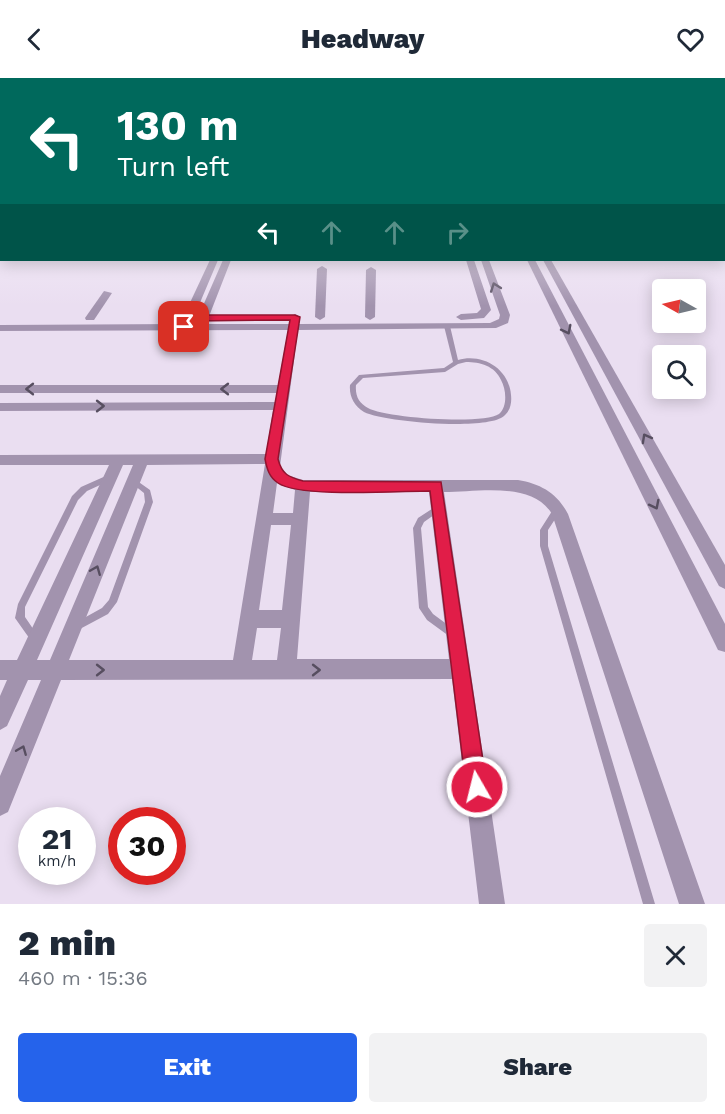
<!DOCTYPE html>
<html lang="en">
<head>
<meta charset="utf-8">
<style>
  :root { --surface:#fff; --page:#f2f2f3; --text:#1f2937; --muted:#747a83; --accent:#2563eb }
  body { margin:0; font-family:"Work Sans",sans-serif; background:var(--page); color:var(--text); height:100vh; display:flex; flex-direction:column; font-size:22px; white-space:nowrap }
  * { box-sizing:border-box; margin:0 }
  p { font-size:20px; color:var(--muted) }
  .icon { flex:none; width:33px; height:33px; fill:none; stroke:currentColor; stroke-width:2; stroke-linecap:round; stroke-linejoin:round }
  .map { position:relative; height:826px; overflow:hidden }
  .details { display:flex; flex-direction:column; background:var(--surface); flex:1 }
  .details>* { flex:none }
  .banner { position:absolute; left:0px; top:0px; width:726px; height:183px; box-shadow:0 3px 15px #0003; background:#00695c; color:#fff; overflow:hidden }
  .needle { width:39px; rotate:278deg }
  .tools { position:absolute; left:652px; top:201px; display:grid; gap:12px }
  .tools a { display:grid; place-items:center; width:54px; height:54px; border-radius:6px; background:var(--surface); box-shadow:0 3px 15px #0003; font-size:30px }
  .speed { position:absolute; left:18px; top:729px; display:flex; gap:12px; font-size:30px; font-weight:700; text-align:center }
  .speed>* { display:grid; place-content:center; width:78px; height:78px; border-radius:50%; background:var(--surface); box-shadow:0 3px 15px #0003; line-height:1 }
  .speed small { font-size:15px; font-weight:400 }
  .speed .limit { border:9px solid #d22; background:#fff; color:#111 }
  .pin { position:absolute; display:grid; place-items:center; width:51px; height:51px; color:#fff; margin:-26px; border-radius:12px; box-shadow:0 3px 9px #0006 }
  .me { position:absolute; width:66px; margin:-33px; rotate:352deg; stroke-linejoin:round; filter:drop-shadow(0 0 4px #0008) }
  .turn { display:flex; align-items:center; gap:21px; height:126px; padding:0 18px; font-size:27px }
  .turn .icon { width:78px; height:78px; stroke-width:2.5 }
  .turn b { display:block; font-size:42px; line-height:51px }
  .lanes { display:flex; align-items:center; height:57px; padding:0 18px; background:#0003; justify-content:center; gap:30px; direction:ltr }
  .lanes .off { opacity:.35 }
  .round { display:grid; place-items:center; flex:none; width:63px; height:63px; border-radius:6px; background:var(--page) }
  .headline { display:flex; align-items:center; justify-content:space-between; height:102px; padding:0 18px }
  h1 { font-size:36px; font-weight:800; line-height:45px }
  .primary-button { display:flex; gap:12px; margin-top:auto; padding:12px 18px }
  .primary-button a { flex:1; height:69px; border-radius:6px; background:var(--accent); color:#fff; font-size:24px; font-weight:800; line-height:69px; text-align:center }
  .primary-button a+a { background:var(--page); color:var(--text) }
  header { display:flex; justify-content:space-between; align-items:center; height:78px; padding:0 18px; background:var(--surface); font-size:27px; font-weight:800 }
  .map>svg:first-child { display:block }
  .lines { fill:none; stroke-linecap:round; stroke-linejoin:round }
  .service { fill:#a293ae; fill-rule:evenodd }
  .minor { fill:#a293ae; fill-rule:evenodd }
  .tertiary { fill:#a293ae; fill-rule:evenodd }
  .oneway { stroke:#574e60 }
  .route { fill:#e11d48; stroke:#92132f; stroke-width:1.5 }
</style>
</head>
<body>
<header><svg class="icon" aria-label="back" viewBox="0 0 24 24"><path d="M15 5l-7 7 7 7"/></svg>Headway<svg class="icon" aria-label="heart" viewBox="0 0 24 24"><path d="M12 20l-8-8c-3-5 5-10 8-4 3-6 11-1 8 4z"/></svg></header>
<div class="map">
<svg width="725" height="826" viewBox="0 0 725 826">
  <rect width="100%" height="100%" fill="#eadef1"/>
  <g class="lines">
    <g class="service">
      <path d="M447,246L450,248L458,282C483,275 509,291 511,317C512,325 510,333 504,338C487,353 384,344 364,334C354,328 349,318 350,307L359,297L444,290L453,284L444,248ZM466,284C480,284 495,288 501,302C506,311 508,328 499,336C484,347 385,340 368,330C359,325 355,318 356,307L363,300L445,294L458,286Z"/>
      <polygon points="108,397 111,398 112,400 111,402 87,413 78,422 25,529 25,539 40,561 38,564 35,566 32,564 15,540 18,526 72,418 81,409"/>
      <polygon points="133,400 150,412 153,424 117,524 108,536 78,552 75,551 73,548 75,545 102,530 109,522 145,424 144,415 129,403"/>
      <polygon points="438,427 441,428 442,430 441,432 424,444 421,450 428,529 433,536 456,553 458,556 456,559 453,561 427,542 419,530 413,450 418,440"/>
      <polygon points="557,429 560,430 561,432 548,452 548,468 655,826 643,826 540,468 540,452 554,430"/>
    </g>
    <g class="minor">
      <polygon points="0,124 2,124 0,129"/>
      <path d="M210,182H218L191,246H195L223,182H231L206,246H289L290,239L295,236L300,239L299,246L490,245L499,241L500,237L481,182H489L510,237L508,245L496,250L298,252L280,388L287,397L303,402H518C541,406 557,415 568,436L705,826H679L552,436C532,403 478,414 444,414L505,826H479L452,601L61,602L8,734L0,738V698L41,602H28L7,648L0,652V618L7,602H0V582H17L109,387H0V377L266,376L273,332L0,333V325L275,324L277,315H0V307H278L288,252L0,253V247L180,246ZM265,386L233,582H69L147,387ZM123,387H133L50,582H37ZM277,405L295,412L293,435H273ZM310,414H429L449,581H297ZM271,447H291L282,532H259ZM257,550H281L277,582H252Z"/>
      <polygon points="466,182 474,182 491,232 484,240 461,242 456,239 461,236 477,235 481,231"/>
      <polygon points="322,188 327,191 325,239 320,242 315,239 317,191"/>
      <polygon points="371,189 376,192 375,239 370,242 365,239 366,192"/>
      <polygon points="104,213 112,215 94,242 86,242 85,240"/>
    </g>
    <g class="tertiary">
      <polygon points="527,182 535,182 725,546 725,574 718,572"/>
      <polygon points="543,182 551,182 725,487 725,511 719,508"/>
    </g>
  </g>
  <defs><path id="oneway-chevron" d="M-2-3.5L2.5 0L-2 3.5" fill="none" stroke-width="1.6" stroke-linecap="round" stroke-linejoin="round" transform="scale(1.5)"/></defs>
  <g class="oneway">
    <use href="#oneway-chevron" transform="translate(495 209) rotate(-110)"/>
    <use href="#oneway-chevron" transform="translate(567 252) rotate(63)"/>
    <use href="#oneway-chevron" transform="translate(30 311) rotate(180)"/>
    <use href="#oneway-chevron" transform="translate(225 311) rotate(180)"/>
    <use href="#oneway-chevron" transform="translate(100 328)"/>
    <use href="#oneway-chevron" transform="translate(646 360) rotate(-119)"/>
    <use href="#oneway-chevron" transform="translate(655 427) rotate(63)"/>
    <use href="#oneway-chevron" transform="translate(96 492) rotate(-68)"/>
    <use href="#oneway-chevron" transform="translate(100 592)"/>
    <use href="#oneway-chevron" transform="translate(316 592)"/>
    <use href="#oneway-chevron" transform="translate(22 672) rotate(-68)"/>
  </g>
  <linearGradient id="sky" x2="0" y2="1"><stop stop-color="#8db1be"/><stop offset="0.49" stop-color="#f6f0f9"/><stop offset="1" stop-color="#f6f0f9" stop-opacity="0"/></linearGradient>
  <rect width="725" height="228" fill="url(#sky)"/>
  <path class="route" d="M188,237H295L300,239L278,381C282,397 289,399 303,403L441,404L487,709L484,716L477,719L469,716L466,709L430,413C400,413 299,420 278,405C269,399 267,391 265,381L290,242L192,243L187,251H180L179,249L185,238Z"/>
</svg>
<div class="tools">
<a><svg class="needle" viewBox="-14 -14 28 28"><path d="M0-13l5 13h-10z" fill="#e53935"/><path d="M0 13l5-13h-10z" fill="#747a83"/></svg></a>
<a><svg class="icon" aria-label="search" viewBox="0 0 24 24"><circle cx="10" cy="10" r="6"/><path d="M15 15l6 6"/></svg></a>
</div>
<div class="speed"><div>21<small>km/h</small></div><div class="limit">30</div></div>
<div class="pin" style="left:184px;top:249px;background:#d93025"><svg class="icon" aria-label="arrive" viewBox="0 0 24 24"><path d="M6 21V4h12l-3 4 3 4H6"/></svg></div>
<svg class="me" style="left:477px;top:709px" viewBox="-20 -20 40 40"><circle r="17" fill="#e11d48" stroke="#fff" stroke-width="3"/><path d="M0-11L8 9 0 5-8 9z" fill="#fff"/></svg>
<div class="banner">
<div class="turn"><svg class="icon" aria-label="left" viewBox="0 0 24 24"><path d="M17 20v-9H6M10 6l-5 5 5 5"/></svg><div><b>130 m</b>Turn left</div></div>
<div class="lanes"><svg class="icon" aria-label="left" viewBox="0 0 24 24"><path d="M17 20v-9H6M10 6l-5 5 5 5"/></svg><svg class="icon off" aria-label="ahead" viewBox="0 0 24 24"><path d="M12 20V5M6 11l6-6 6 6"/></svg><svg class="icon off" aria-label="ahead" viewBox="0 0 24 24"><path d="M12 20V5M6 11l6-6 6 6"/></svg><svg class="icon off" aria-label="right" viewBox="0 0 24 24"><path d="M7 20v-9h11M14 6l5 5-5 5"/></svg></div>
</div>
</div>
<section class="details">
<div class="headline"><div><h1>2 min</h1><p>460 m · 15:36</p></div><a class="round"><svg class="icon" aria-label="close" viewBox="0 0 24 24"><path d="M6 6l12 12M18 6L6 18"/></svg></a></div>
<div class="primary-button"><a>Exit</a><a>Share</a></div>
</section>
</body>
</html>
